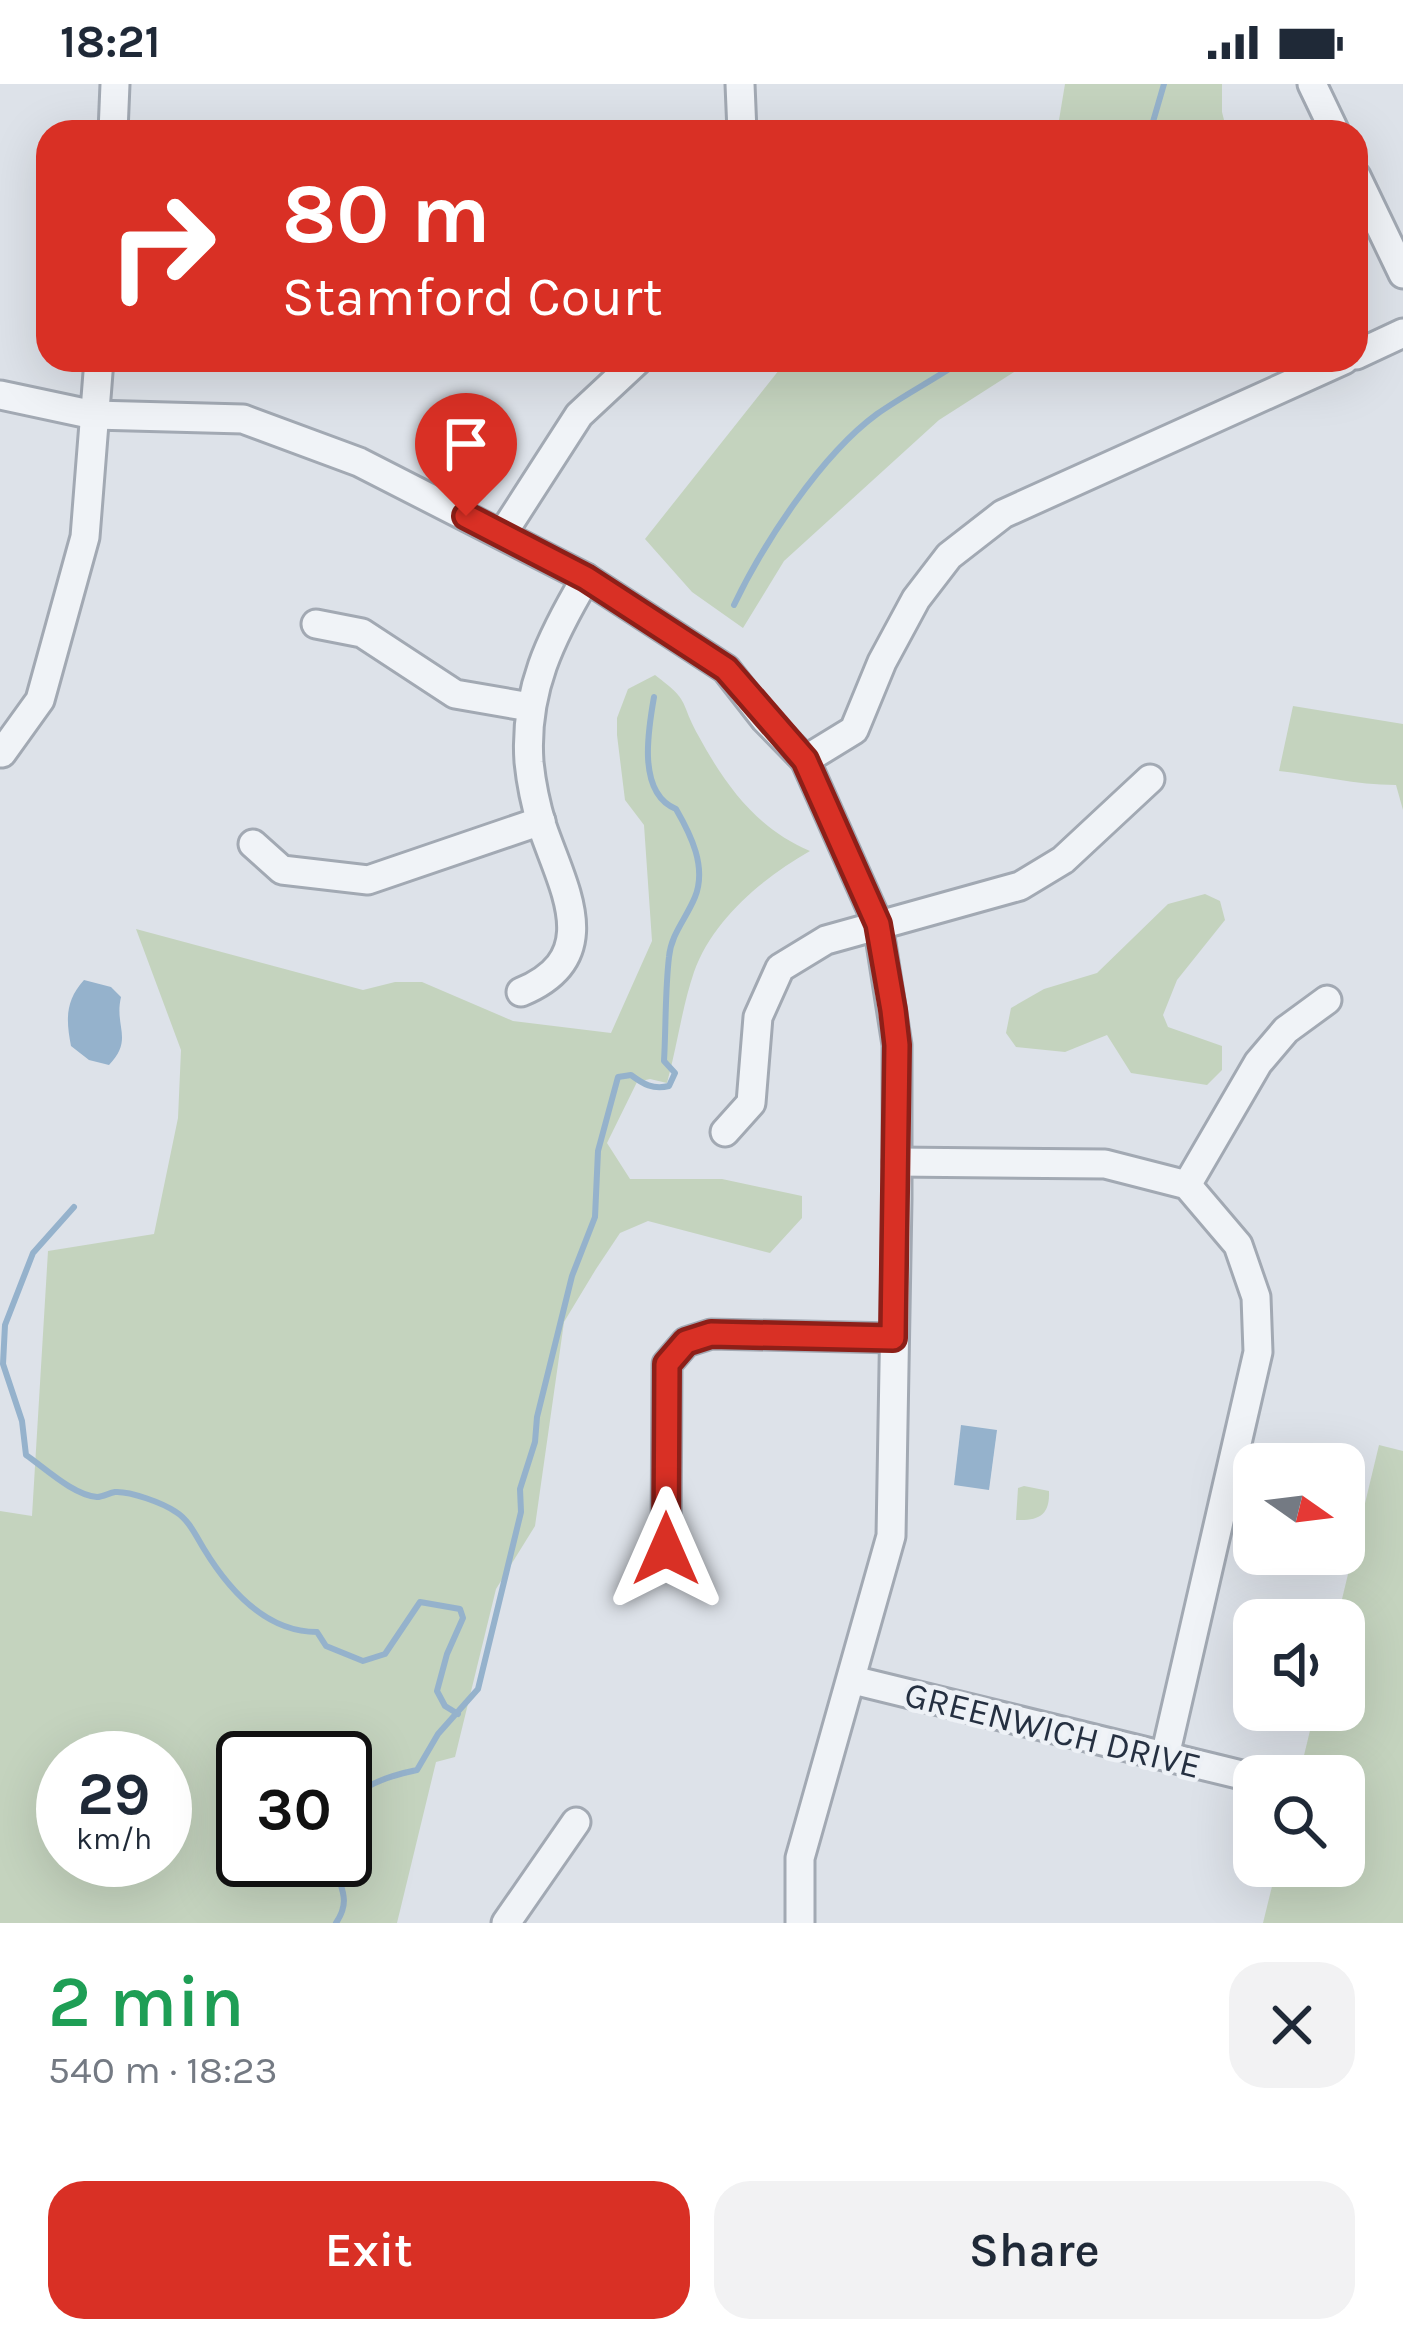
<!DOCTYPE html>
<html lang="en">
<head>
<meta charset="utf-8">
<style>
  :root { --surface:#fff; --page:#f2f2f3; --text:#1f2937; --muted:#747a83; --accent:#d93025 }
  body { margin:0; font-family:Karla,sans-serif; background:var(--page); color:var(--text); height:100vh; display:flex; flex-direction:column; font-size:45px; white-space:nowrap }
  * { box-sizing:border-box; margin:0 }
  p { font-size:39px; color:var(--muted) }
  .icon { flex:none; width:66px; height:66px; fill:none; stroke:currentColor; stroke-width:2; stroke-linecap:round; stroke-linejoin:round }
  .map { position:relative; height:1839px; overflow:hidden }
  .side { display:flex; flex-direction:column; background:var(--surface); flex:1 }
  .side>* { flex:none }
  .top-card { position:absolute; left:36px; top:36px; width:1332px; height:252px; border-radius:36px; box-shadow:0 12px 48px #0002; background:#d93025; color:#fff; overflow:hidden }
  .needle { width:78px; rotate:104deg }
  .fabs { position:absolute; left:1233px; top:1359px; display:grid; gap:24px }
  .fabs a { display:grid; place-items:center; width:132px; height:132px; border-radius:24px; background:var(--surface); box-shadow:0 12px 48px #0002; font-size:60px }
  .speed { position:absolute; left:36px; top:1647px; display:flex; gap:24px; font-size:60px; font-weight:700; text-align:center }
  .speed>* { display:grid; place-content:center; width:156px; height:156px; border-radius:50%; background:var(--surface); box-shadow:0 12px 48px #0002; line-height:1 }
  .speed small { font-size:30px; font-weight:400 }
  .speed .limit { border:6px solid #111; border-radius:18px; background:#fff; color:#111 }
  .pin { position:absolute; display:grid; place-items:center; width:102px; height:102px; color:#fff; margin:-123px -51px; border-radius:50% 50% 50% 0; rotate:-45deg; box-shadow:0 0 12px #0007 }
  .pin .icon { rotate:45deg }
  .me { position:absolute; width:132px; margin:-66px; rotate:0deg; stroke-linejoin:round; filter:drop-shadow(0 0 9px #0008) }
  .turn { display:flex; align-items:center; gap:42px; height:252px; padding:0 48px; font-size:54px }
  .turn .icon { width:156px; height:156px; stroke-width:2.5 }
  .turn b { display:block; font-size:84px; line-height:102px }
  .round { display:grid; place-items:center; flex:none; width:126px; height:126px; border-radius:36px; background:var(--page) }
  .summary { display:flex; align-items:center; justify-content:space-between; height:204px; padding:0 48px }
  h1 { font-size:72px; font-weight:600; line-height:90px; color:#1e9e55 }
  .button { display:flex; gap:24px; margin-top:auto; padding:24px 48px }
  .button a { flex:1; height:138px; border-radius:36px; background:var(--accent); color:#fff; font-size:48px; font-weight:600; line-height:138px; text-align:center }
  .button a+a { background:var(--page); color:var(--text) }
  .status { display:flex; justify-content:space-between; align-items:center; height:84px; padding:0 60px; background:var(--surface); direction:ltr }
  .status svg { height:33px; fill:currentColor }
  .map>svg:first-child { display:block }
  .green { fill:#c4d3be; fill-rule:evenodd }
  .water { fill:#95b2cc }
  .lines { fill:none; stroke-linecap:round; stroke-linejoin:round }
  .stream { stroke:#95b2cc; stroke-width:6 }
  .minor-casing { stroke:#a2a9b3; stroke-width:33 }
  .minor { stroke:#f0f3f7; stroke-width:27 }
  .route-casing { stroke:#8d1f18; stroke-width:30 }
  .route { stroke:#d93025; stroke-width:21 }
  .labels { text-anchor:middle; stroke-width:9; stroke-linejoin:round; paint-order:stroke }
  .street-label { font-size:36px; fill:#253041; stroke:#edf1f6 }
</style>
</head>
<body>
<div class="status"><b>18:21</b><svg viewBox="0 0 49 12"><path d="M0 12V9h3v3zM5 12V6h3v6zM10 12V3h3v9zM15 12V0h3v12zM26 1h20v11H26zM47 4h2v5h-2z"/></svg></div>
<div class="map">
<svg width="1403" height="1839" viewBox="0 0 1403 1839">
  <rect width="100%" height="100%" fill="#dde2e9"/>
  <g class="green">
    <polygon points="1065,0 1222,0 1222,28 1227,48 1057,48"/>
    <polygon points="787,276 1033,276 939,336 784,477 743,544 692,508 645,455"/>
    <path d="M655,591C691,618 679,616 698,651C725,701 757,745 810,767C763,794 713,835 694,888C682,923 677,963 667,999L650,995L637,998L607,1059L630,1095H722L802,1112V1134L770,1169L648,1137L620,1149L596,1185L564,1238L535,1442L496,1505L455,1673L436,1678L397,1839H0V1427L32,1432L48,1167L154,1150L178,1034L181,966L136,845L363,906L395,898H422L513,937L611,949L652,857L644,741L625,716L617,651V634L628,605ZM165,1674V1776H63V1674ZM345,1674V1776H243V1674Z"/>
    <path d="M1293,622L1403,640V726L1396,701C1356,701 1318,691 1279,687Z"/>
    <polygon points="1205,810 1220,817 1225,836 1177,896 1163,931 1168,943 1222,962 1222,986 1207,1001 1131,989 1107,951 1065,968 1016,963 1006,949 1011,924 1044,905 1097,889 1168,820"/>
    <polygon points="1379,1361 1403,1367 1403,1839 1263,1839 1277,1782 1344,1782 1344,1692 1299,1692 1315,1626 1344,1626 1344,1536 1337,1536"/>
    <path d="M1024,1402L1049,1407C1050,1431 1039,1437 1016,1436L1018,1404Z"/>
  </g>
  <g class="water">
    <path d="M84,896L111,903L121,913C114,943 134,955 109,981L89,976L71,962C66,936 65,917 84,896Z"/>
    <polygon points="961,1341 997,1346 989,1406 954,1401"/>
  </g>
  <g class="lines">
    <g class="stream">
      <polyline points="1150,48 1164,0"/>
      <path d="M734,521C763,460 821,371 877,330C904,311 935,295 963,276"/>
      <path d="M74,1123L33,1169L5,1241L3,1280L22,1337L26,1371C45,1384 73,1411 97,1413C103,1413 109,1409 115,1408C130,1407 163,1419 176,1428C189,1436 196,1452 204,1465C229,1506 265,1548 317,1548L326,1562L363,1577L385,1570L420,1518L460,1525L463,1534L447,1570L437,1607L445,1622L458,1630"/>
      <path d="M345,1719C363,1701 392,1691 417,1686L438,1650L478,1605L521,1428L520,1405L535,1358L537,1333L572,1192L595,1133L598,1067L618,993L631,991C643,1000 653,1006 669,1002L675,989L664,977C666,943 665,907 669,873C671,850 686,835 695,813C707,783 691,751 676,725C637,709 648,647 654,613"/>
      <path d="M334,1776C338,1802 353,1814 336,1839"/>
    </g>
    <g class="minor-casing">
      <g id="minor">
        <polyline points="740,0 742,48"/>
        <polyline points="1312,0 1335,48"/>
        <polyline points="113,48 115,0"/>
        <polyline points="1356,92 1403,190"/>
        <polyline points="1356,271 1403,249"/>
        <polyline points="0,311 94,331 243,335 359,378 586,494 726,585 765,635 805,676 878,840 897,961 897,1115 891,1452 800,1774 800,1839"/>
        <polyline points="503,449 579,331 638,276"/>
        <polyline points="316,540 362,549 455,610 530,623"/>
        <polyline points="2,669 40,616 85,453 99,276"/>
        <polyline points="805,676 854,646 882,578 916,515 949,472 1003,430 1344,276"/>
        <polyline points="253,760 282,786 368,796 541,737"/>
        <path d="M521,908C606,873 563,804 542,742C536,722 531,698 529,678C524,607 551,553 586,494"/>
        <polyline points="725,1048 751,1019 758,933 780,884 826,856 1020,802 1063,776 1150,695"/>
        <polyline points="897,1078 1105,1080 1187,1101 1238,1161 1256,1213 1258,1268 1165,1672"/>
        <polyline points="1187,1101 1258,979 1286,946 1327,916"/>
        <polyline points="666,1465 667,1280 686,1258 711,1250 893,1254"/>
        <polyline points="853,1596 1254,1694"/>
        <polyline points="506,1839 576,1738"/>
      </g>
    </g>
    <use href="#minor" class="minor"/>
  </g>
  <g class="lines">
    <g class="route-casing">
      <polyline id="route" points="466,432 586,494 726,585 805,676 878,840 893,926 897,961 893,1254 711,1250 686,1258 667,1280 666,1465"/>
    </g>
    <use href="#route" class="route"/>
  </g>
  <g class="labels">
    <g class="street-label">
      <text transform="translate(1053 1645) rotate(14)" y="13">GREENWICH DRIVE</text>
    </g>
  </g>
</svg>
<div class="fabs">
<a><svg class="needle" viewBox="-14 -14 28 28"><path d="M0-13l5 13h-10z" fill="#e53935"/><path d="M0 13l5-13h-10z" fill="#747a83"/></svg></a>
<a><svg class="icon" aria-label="sound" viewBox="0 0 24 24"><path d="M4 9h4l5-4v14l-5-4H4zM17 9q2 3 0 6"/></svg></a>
<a><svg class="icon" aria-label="search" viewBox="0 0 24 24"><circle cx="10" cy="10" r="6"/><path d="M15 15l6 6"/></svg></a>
</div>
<div class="speed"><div>29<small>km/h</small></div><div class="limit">30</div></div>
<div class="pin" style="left:466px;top:432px;background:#d93025"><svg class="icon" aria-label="arrive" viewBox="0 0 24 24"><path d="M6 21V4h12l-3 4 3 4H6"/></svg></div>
<svg class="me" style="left:666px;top:1465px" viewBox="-20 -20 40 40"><path d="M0-17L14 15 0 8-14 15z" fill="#d93025" stroke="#fff" stroke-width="4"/></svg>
<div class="top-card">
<div class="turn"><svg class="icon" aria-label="right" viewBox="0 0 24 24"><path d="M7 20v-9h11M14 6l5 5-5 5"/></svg><div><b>80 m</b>Stamford Court</div></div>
</div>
</div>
<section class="side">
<div class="summary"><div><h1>2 min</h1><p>540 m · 18:23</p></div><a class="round"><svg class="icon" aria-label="close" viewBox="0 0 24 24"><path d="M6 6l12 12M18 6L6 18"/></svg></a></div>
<div class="button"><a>Exit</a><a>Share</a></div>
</section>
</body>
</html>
